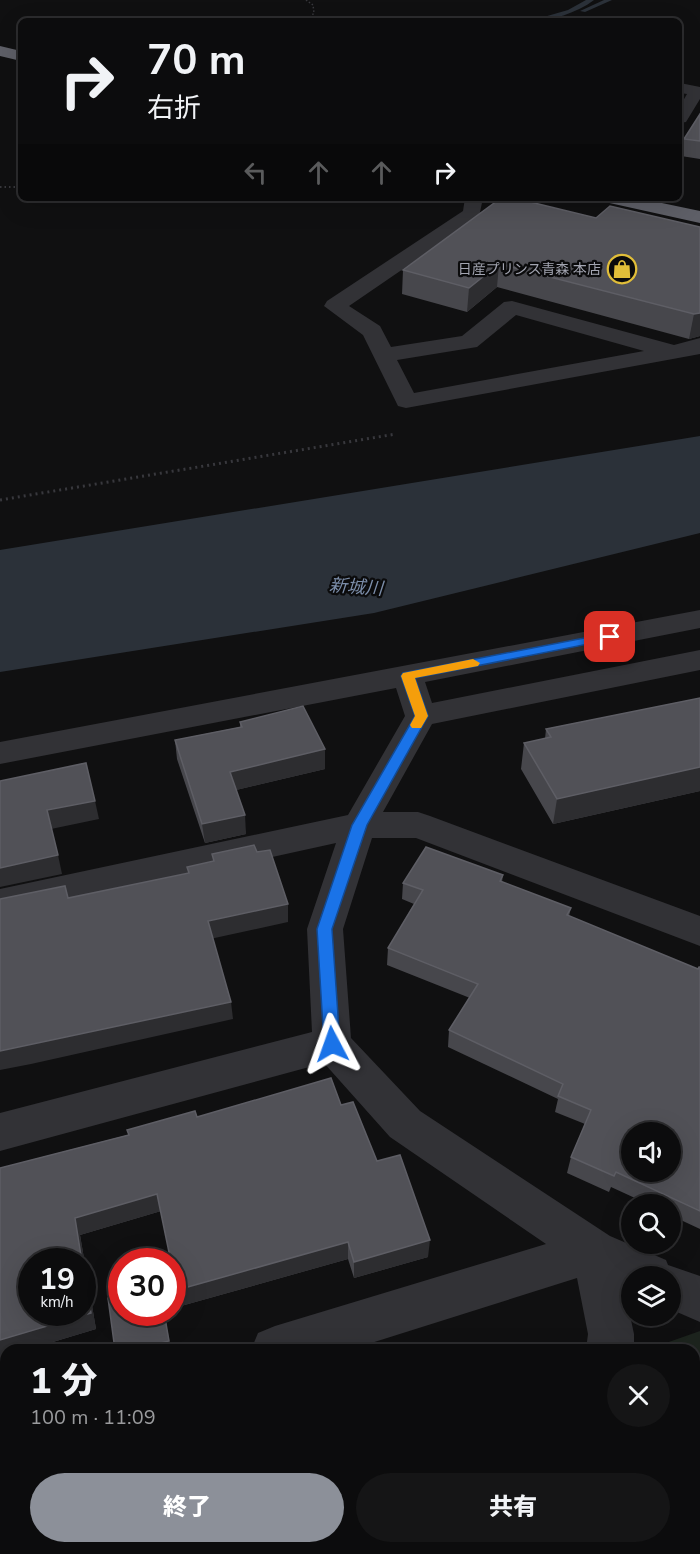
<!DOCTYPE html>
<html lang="ja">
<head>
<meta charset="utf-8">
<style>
  :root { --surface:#0c0c0d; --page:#151516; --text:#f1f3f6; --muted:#9a9b9d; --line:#2c2c2e; --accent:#8c9099 }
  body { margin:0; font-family:"Nunito Sans","Noto Sans JP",sans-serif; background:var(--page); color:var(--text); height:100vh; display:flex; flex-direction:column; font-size:22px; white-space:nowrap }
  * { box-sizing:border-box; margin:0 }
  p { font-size:20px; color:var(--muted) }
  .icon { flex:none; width:33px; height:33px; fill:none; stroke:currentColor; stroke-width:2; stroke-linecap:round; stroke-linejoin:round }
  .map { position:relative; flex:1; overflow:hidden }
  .sheet { position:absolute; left:0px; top:1344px; width:700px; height:210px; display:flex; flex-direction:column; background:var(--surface); border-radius:18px 18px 0 0; box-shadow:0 6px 24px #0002,0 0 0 2px var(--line) }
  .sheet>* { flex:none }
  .top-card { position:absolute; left:18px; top:18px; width:664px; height:183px; border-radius:9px; box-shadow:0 6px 24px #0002,0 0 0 2px var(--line); background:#0c0c0d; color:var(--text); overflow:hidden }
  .fabs { position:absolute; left:621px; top:1122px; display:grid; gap:12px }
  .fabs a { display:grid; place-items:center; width:60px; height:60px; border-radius:50%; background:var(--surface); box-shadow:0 6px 24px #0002,0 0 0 2px var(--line); font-size:30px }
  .speed { position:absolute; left:18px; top:1248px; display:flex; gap:12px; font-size:30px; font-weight:700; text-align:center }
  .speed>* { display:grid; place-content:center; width:78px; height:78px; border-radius:50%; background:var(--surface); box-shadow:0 6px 24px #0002,0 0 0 2px var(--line); line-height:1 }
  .speed small { font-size:15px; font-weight:400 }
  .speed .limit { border:9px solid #d22; background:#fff; color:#111 }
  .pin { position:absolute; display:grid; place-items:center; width:51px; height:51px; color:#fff; margin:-26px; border-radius:12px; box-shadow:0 3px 9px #0006 }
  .me { position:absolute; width:66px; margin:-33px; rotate:356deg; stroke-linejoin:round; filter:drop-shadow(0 0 4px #0008) }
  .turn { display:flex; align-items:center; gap:21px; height:126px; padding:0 30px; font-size:27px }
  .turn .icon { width:78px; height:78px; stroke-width:2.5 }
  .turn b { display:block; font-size:42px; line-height:51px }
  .lanes { display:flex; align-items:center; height:57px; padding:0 30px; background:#0003; justify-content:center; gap:30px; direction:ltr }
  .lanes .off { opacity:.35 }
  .round { display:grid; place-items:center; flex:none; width:63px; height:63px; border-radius:32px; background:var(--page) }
  .headline { display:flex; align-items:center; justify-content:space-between; height:102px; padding:0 30px }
  h1 { font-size:36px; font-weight:800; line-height:45px }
  .cta { display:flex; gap:12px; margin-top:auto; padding:12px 30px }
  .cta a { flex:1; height:69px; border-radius:36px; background:var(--accent); color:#fff; font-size:24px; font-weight:800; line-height:69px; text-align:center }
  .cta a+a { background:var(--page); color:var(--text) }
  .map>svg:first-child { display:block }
  .green { fill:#1d241e }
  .water { fill:#2b3139 }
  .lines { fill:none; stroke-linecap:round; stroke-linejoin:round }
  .stream { fill:#2b3139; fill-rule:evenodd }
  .path-far2 { stroke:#38383d; stroke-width:1.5; stroke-dasharray:1.5 2; stroke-linecap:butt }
  .path-far1 { stroke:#38383d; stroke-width:2; stroke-dasharray:1.5 3; stroke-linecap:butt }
  .path { stroke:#38383d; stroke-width:3; stroke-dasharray:2 4; stroke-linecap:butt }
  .minor { fill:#323236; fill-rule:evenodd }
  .highway { fill:#5e5f67; fill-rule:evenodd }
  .wall { fill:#47474c }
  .shaded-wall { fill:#2d2d30 }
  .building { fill:#515157; stroke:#5e5e65; stroke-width:1.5; fill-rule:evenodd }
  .route { fill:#1a73e8; stroke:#114b97; stroke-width:1.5 }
  .slow { fill:#f59e0b }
  .labels { text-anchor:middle; stroke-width:4.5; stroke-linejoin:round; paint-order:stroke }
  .far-poi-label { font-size:14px; fill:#a3a5b1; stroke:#0b0b0c; text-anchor:end }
  .water-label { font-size:18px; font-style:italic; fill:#7c8eaa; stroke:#0b0b0c }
</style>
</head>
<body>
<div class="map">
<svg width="700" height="1554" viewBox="0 0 700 1554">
  <rect width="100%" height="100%" fill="#101011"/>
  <polygon class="green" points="700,1331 700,1554 648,1554 648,1548 694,1548 694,1350 646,1350"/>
  <polygon class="water" points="700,436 700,533 374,613 0,672 0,550"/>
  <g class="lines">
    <g class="stream">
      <path d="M586,0H594C577,13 551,21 530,21L568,10Z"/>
      <polygon points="604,0 612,0 585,12 580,11"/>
    </g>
    <polyline class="path-far2" points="306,0 313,5 314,13 307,21"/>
    <polyline class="path-far1" points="0,187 21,187"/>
    <polyline class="path" points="0,500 396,434"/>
    <g class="minor">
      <polygon points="680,83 700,87 700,99 686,122 680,123 680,106 687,94 680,93"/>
      <path d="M465,198H483L479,217L349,306L380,326L391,347L462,336L504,302L512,301L674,345L700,338V354L406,408L398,406L363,335L324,306L327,301L463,211ZM516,315L644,351L414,393L397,360L477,347Z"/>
      <polygon points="700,610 700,628 425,682 432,703 700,650 700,670 432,724 383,812 418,812 430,816 700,916 700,946 416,838 372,838 343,929 351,1038 420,1111 610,1236 666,1260 668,1265 700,1276 700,1322 670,1309 670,1276 632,1276 632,1290 624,1287 634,1334 634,1350 586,1350 588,1334 577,1278 349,1350 251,1350 258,1333 275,1326 546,1244 390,1137 324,1063 0,1151 0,1113 312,1032 307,929 336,843 0,917 0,889 348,815 405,716 396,688 0,764 0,742"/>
      <polygon points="6,1408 6,1458 0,1460 0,1410"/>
      <polygon points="576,1548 628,1548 627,1554 575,1554"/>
    </g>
    <g class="highway">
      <polygon points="0,46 21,51 21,61 0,56"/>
      <polygon points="603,198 638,198 700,211 700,223 605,202"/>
    </g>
  </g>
  <g class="wall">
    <polygon points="700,114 700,159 681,156 684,139"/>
    <polygon points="596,218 700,227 700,336 689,339 497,287 467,312 402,294 403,270"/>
    <polygon points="700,698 700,791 553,824 521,769 524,743 545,739 546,729"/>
    <polygon points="240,722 325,749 325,769 236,790 246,834 205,843 177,759 175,740 240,727"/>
    <polygon points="503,875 502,882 571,908 569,916 698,969 700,967 700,1229 670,1215 670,1204 648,1204 611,1187 609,1192 567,1173 571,1157 585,1124 555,1112 558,1099 448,1047 449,1030 470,998 387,965 388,948 414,904 402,899 403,883"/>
    <polygon points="341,1105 377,1161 428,1257 354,1278 348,1259 181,1306 161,1211 80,1235 96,1329 0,1358 0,1168 197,1117"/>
  </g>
  <g class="shaded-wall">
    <polygon points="499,264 497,287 467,312 469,288"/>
    <polygon points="700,313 700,336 689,339 694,314"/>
    <polygon points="325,749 325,769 232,791 230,772"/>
    <polygon points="700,767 700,791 553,824 557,799"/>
    <polygon points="95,801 99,819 51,829 47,810"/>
    <polygon points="245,815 246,834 205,843 202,824"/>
    <polygon points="58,855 62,874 0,887 0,868"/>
    <polygon points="288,904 288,922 210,939 208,921"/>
    <polygon points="231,1002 233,1019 31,1064 0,1070 0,1051"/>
    <polygon points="157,1194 161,1211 80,1235 96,1329 26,1350 6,1350 6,1356 0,1358 0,1340 75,1218"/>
    <polygon points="430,1240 428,1257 354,1278 354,1262"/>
    <polygon points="348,1242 348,1259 181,1306 177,1290"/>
    <polygon points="164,1312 171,1349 133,1350"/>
    <polygon points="398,1548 429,1548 413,1554 382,1554"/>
  </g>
  <g class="building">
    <polygon points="700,114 700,141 684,139"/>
    <polygon points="501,198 514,198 596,218 610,206 700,227 700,313 694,314 499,264 469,288 403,270"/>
    <polygon points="700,698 700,767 557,799 524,743 551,737 546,729"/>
    <polygon points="303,706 325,749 230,772 245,815 202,824 175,740 242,727 240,722"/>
    <polygon points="86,763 95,801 47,810 58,855 0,868 0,781"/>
    <polygon points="254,845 257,852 270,850 288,904 208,921 231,1002 0,1051 0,899 65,886 68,898 189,873 187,867 214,861 212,854"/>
    <path d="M426,847L503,875L500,881L571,908L567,915L698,969L699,967H700V1211L616,1172L614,1176L571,1157L591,1110L558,1096L563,1084L449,1030L478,984L388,948L423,890L403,883ZM632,1132H670V1172H632Z"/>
    <polygon points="331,1078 341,1105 353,1102 377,1161 400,1155 430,1240 354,1262 348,1242 177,1290 172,1267 172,1262 171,1262 157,1194 75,1218 82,1262 32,1262 32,1312 82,1312 82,1264 91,1313 0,1340 0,1168 129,1135 127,1130 195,1111 197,1117"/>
    <polygon points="122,1294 122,1312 164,1312 169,1341 133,1350 115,1350 108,1298"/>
    <polygon points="389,1347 390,1350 379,1350"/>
    <polygon points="6,1520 6,1548 398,1548 382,1554 0,1554 0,1522"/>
  </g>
  <polygon class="route" points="610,633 614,634 614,639 415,678 428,716 367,825 332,929 340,1044 338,1049 332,1051 326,1049 324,1044 317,929 352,825 415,716 401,676 403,673"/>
  <polygon class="slow" points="473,659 480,663 478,666 415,678 428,716 421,728 412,728 410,725 415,716 401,676 403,673"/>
  <defs>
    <g id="shop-ring" transform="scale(1.5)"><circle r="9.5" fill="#0b0b0c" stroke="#e1be39" stroke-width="1.5"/><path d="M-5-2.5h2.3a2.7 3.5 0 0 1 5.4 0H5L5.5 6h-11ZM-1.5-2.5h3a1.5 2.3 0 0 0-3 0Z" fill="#e1be39"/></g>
  </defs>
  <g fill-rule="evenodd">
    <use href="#shop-ring" x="622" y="269"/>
  </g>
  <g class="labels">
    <g class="far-poi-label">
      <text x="601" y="274">日産プリンス青森 本店</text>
    </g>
    <g class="water-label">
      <text transform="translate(356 587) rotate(4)" y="6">新城川</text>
    </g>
  </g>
</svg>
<div class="fabs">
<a><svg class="icon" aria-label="sound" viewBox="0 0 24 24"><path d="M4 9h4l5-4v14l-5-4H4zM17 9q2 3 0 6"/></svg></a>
<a><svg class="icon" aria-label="search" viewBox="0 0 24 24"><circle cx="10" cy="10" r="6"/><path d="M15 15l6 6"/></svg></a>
<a><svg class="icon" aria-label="layers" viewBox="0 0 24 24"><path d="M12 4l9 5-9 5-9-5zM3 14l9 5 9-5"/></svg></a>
</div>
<div class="speed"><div>19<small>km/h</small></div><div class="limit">30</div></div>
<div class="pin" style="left:610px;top:637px;background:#d93025"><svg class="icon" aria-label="arrive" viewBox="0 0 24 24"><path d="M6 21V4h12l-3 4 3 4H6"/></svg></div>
<svg class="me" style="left:332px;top:1044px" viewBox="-20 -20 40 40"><path d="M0-17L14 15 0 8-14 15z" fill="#1a73e8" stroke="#fff" stroke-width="4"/></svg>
<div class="top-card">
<div class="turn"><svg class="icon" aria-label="right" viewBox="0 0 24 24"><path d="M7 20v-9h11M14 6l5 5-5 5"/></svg><div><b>70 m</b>右折</div></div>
<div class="lanes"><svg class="icon off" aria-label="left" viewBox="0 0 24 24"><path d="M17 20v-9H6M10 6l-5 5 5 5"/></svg><svg class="icon off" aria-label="ahead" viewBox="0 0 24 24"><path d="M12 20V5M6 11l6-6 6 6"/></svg><svg class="icon off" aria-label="ahead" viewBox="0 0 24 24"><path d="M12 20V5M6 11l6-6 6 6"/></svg><svg class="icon" aria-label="right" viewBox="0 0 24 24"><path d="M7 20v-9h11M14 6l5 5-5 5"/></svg></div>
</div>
<section class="sheet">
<div class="headline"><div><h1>1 分</h1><p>100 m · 11:09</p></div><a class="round"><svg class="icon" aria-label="close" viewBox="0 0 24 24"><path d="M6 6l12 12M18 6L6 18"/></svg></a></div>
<div class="cta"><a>終了</a><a>共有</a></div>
</section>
</div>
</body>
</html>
